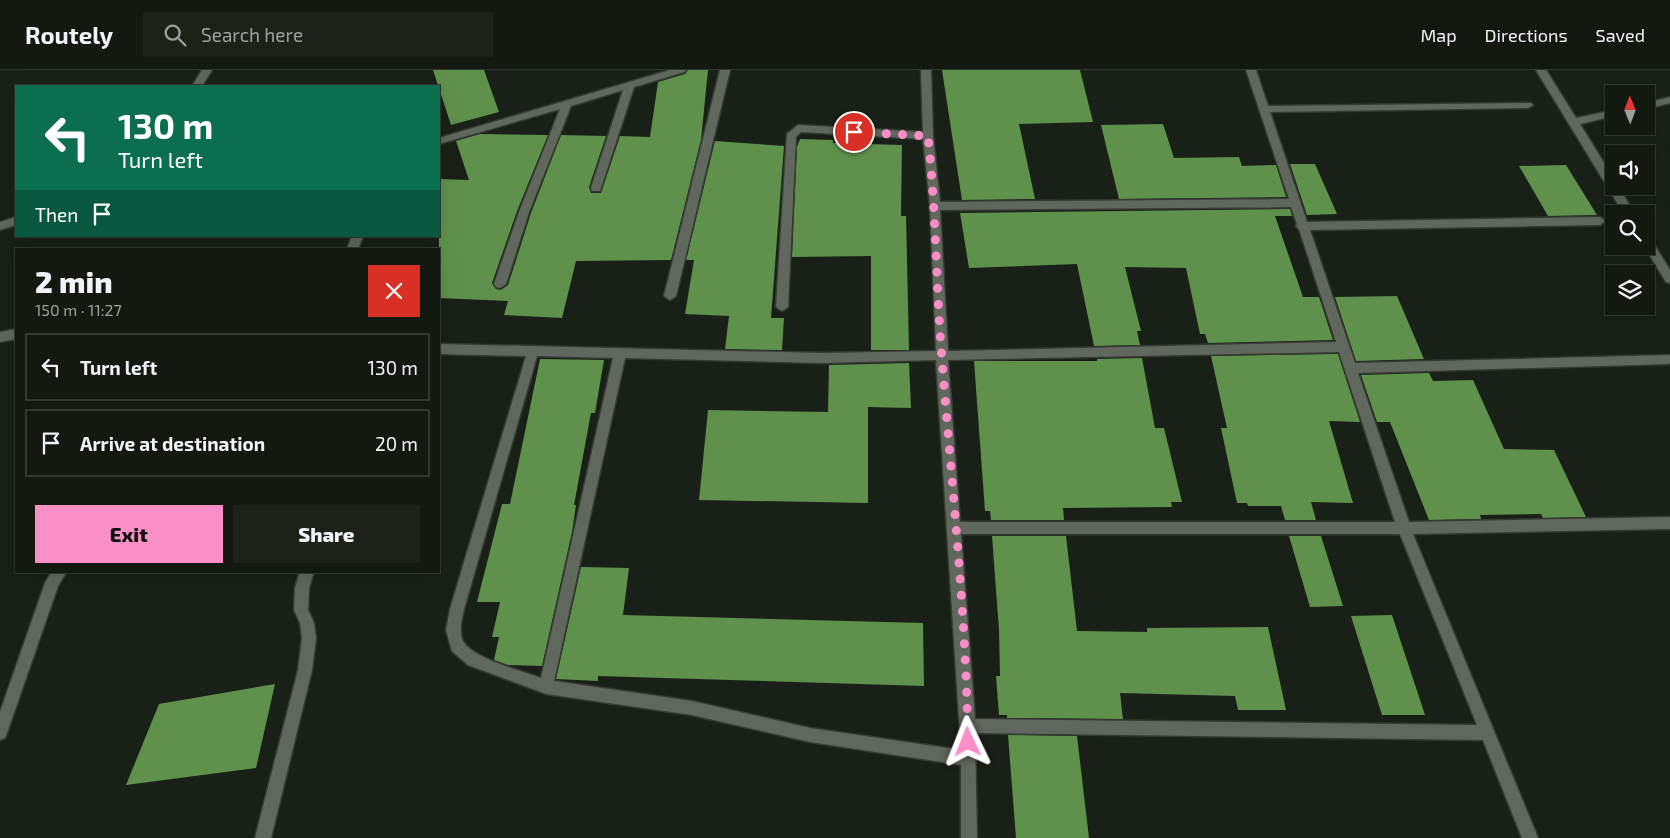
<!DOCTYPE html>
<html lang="en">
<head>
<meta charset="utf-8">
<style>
  :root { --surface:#131811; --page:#1c211a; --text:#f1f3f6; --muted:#9da09f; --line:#323731; --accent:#fa8fc8 }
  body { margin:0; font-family:"Exo 2",sans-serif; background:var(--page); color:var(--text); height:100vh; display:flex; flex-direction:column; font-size:19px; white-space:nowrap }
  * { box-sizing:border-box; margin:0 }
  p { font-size:16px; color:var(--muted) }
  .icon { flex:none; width:28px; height:28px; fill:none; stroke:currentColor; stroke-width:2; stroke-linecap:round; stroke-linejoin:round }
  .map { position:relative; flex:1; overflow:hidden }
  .drawer { position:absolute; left:15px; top:178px; width:425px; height:325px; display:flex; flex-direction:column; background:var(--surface); border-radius:0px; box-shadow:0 5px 20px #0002,0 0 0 1px var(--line) }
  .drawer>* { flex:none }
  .top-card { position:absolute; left:15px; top:15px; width:425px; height:152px; border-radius:0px; box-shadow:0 5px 20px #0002,0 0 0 1px var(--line); background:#0b6e4f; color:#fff; overflow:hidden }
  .needle { width:32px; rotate:359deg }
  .tools { position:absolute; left:1605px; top:15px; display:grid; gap:10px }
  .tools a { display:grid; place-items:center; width:50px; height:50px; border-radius:0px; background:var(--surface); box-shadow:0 5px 20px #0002,0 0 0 1px var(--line); font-size:25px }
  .pin { position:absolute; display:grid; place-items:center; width:42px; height:42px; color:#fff; margin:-21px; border:2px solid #fff; border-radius:50%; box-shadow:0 1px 5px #0007 }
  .me { position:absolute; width:55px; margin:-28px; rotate:358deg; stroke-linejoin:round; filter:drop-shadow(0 0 4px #0008) }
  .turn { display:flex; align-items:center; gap:18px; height:105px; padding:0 20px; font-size:22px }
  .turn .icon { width:65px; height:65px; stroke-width:2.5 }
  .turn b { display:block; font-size:35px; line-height:42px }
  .then { display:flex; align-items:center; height:48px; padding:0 20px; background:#0003; gap:10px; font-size:19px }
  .round { display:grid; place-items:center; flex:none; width:52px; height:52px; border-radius:0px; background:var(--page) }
  .head { display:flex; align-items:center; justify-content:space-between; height:85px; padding:0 20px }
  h1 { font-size:30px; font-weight:800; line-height:38px }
  .button { display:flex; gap:10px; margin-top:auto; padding:10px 20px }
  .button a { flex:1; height:58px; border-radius:0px; background:var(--accent); color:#111; font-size:20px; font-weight:800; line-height:58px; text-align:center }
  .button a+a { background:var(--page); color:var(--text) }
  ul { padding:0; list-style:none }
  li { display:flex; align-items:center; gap:15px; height:68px; margin:0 10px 8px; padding:0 10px; border:2px solid var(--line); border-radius:0px }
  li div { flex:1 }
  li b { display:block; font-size:19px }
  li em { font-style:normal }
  header { display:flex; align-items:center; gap:30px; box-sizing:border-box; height:70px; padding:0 25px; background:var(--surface); border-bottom:1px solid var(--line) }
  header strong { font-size:24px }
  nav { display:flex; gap:28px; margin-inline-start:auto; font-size:18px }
  .search { width:350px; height:45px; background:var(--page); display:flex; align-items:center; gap:12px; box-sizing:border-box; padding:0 18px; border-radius:0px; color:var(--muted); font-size:19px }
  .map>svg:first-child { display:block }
  .building { fill:#5f914d }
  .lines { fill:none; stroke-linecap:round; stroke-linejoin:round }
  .minor-casing { stroke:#353a33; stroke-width:3 }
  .minor { fill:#60685d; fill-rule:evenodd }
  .route { stroke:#fa8fc8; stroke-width:9; stroke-dasharray:0 16.2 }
</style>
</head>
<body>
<header>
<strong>Routely</strong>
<div class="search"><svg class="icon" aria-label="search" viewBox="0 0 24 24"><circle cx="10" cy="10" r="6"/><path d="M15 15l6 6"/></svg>Search here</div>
<nav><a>Map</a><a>Directions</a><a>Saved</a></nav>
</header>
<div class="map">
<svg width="1670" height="768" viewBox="0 0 1670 768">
  <rect width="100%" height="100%" fill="#192017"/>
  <g class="building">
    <polygon points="433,0 484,0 499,42 451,55"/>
    <polygon points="688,0 708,0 701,70 671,190 576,191 562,248 504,245 508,231 439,228 439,109 469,110 456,71 480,64 548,65 517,141 492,213 496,219 501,220 508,215 531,143 561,65 606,66 589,117 591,123 601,123 620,66 650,67 658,12 685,4"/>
    <polygon points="942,0 1080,0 1093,52 1019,54 1035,129 962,130"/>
    <polygon points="1163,54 1174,88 1239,87 1242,96 1276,95 1286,127 1119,129 1101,55"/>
    <polygon points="800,69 833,70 833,73 902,75 901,146 906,146 909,280 871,280 871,186 792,187 797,77"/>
    <polygon points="715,71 784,76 771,248 784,248 782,280 725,279 729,246 685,244 694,190 686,190"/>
    <polygon points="1290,94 1315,94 1337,144 1307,145"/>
    <polygon points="1566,95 1597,145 1548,146 1519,96"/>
    <polygon points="1290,139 1292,146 1275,146 1303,227 1319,227 1333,270 1208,273 1205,264 1200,264 1186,198 1125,197 1141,261 1137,261 1140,275 1094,276 1077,194 969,198 960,143"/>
    <polygon points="1397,226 1424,289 1356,291 1335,227"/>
    <polygon points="1338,284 1360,352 1329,351 1353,433 1311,432 1316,450 1285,450 1281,436 1248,436 1247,433 1237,433 1221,358 1227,358 1211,286"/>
    <polygon points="1142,288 1155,358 1164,358 1182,432 1171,432 1172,437 1063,438 1064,450 991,450 990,441 985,441 974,291 1097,291 1097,289"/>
    <polygon points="540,289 604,290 595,343 591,343 574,435 576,435 572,462 542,596 508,595 494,590 499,567 492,567 500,532 477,532 502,434 510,434"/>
    <polygon points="909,293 911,338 868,337 868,433 699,430 708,340 828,342 829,295"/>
    <polygon points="1429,303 1433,311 1473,310 1504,379 1554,380 1586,447 1543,448 1541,444 1480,445 1481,449 1429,450 1390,352 1377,352 1361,305"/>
    <polygon points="992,466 1066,466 1077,561 1147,562 1147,558 1268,557 1286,640 1238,640 1235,626 1120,623 1123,649 1007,648 1007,645 999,645 996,606 1000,606 999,560"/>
    <polygon points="1289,466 1321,466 1343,536 1310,537"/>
    <polygon points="581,497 629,498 623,545 923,553 924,616 598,606 598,611 556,609"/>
    <polygon points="1392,545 1425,645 1382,645 1351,546"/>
    <polygon points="275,614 256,698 126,715 159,634"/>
    <polygon points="1008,665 1077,666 1089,768 1016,768"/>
  </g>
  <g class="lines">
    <g class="minor-casing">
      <g id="minor">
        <polygon points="202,0 212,0 202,16 192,16"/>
        <polygon points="670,0 686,0 684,2 634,17 600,121 592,121 591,118 623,20 571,36 529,142 506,214 500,218 496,217 494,214 519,142 560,39 439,74 439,68"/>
        <polygon points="720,0 730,0 676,226 670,230 664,226"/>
        <path d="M921,0H931L933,66L940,132L1289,129L1246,0H1256L1268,36L1531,33L1533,35L1528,38L1270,42L1307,152L1600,147L1605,151L1600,155L1310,160L1355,293L1670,285V293L1668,294L1358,303L1409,452L1670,447V459L1413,464L1538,768H1522L1483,670L975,663L977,768H961V695L810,672L692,645L546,624L468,595L452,581L446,560L450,539L526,286L439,284V274L822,283L936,281L930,136L923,69L801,62L796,67L788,237L782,241L776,237L787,64L798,55L923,62ZM1291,137L1297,154L1296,156L1299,159L1336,272L948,281L940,140ZM1339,282L1395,452H960L948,290ZM537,286L613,288L541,608C523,601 469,588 462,569C459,559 462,549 464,539ZM625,288L822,293L936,290L961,680L810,658L692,631L554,611ZM961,464H1400L1477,655L975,649Z"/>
        <polygon points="1536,0 1546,0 1576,48 1614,40 1614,46 1580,54 1614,109 1614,116 1618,116 1635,144 1624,144"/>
        <polygon points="1670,27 1670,33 1646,39 1646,33"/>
        <polygon points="16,147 16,155 0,160 0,152"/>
        <polygon points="352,166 363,166 358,179 347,179"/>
        <polygon points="1646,167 1650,168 1670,200 1670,213 1666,212 1644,176 1646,176"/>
        <polygon points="16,259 16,269 0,272 0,262"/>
        <polygon points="52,501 67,501 58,516 7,663 5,668 0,670 0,642 45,513"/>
        <polygon points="300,501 314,501 309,518 308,540 314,553 316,568 312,600 271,768 255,768 298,600 302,568 300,553 294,540 295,518"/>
      </g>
    </g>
    <use href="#minor" class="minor"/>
  </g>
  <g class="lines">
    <path class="route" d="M854,62L928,66C936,141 936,215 942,290C952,417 966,545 968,672"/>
  </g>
</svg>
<div class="tools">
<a><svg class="needle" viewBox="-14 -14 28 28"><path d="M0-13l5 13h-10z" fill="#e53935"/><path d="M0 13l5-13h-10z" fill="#9da09f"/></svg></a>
<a><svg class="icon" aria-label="sound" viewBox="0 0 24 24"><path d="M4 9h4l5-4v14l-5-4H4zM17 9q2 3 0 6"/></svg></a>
<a><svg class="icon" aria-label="search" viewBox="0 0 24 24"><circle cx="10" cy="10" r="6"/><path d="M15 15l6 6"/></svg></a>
<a><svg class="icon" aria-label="layers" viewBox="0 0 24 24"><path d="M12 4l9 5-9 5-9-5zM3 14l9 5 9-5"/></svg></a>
</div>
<div class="pin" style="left:854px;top:62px;background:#d93025"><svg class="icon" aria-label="arrive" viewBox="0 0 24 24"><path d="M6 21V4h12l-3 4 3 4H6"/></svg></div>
<svg class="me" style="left:968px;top:672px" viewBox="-20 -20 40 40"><path d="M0-17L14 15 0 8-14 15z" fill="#fa8fc8" stroke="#fff" stroke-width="4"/></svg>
<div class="top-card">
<div class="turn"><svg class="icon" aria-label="left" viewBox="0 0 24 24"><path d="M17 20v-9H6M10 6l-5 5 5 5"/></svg><div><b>130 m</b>Turn left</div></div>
<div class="then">Then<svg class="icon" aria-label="arrive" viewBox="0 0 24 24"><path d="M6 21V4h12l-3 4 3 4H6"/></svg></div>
</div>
<section class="drawer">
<div class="head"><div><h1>2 min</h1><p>150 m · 11:27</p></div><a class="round" style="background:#d93025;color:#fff"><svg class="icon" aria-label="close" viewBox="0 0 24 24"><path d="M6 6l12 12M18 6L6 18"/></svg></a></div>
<ul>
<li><svg class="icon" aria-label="left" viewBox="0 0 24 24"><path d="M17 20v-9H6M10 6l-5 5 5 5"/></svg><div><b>Turn left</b></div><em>130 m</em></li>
<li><svg class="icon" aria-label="arrive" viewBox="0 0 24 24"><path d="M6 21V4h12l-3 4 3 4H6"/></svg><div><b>Arrive at destination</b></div><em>20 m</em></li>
</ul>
<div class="button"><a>Exit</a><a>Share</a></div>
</section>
</div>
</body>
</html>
